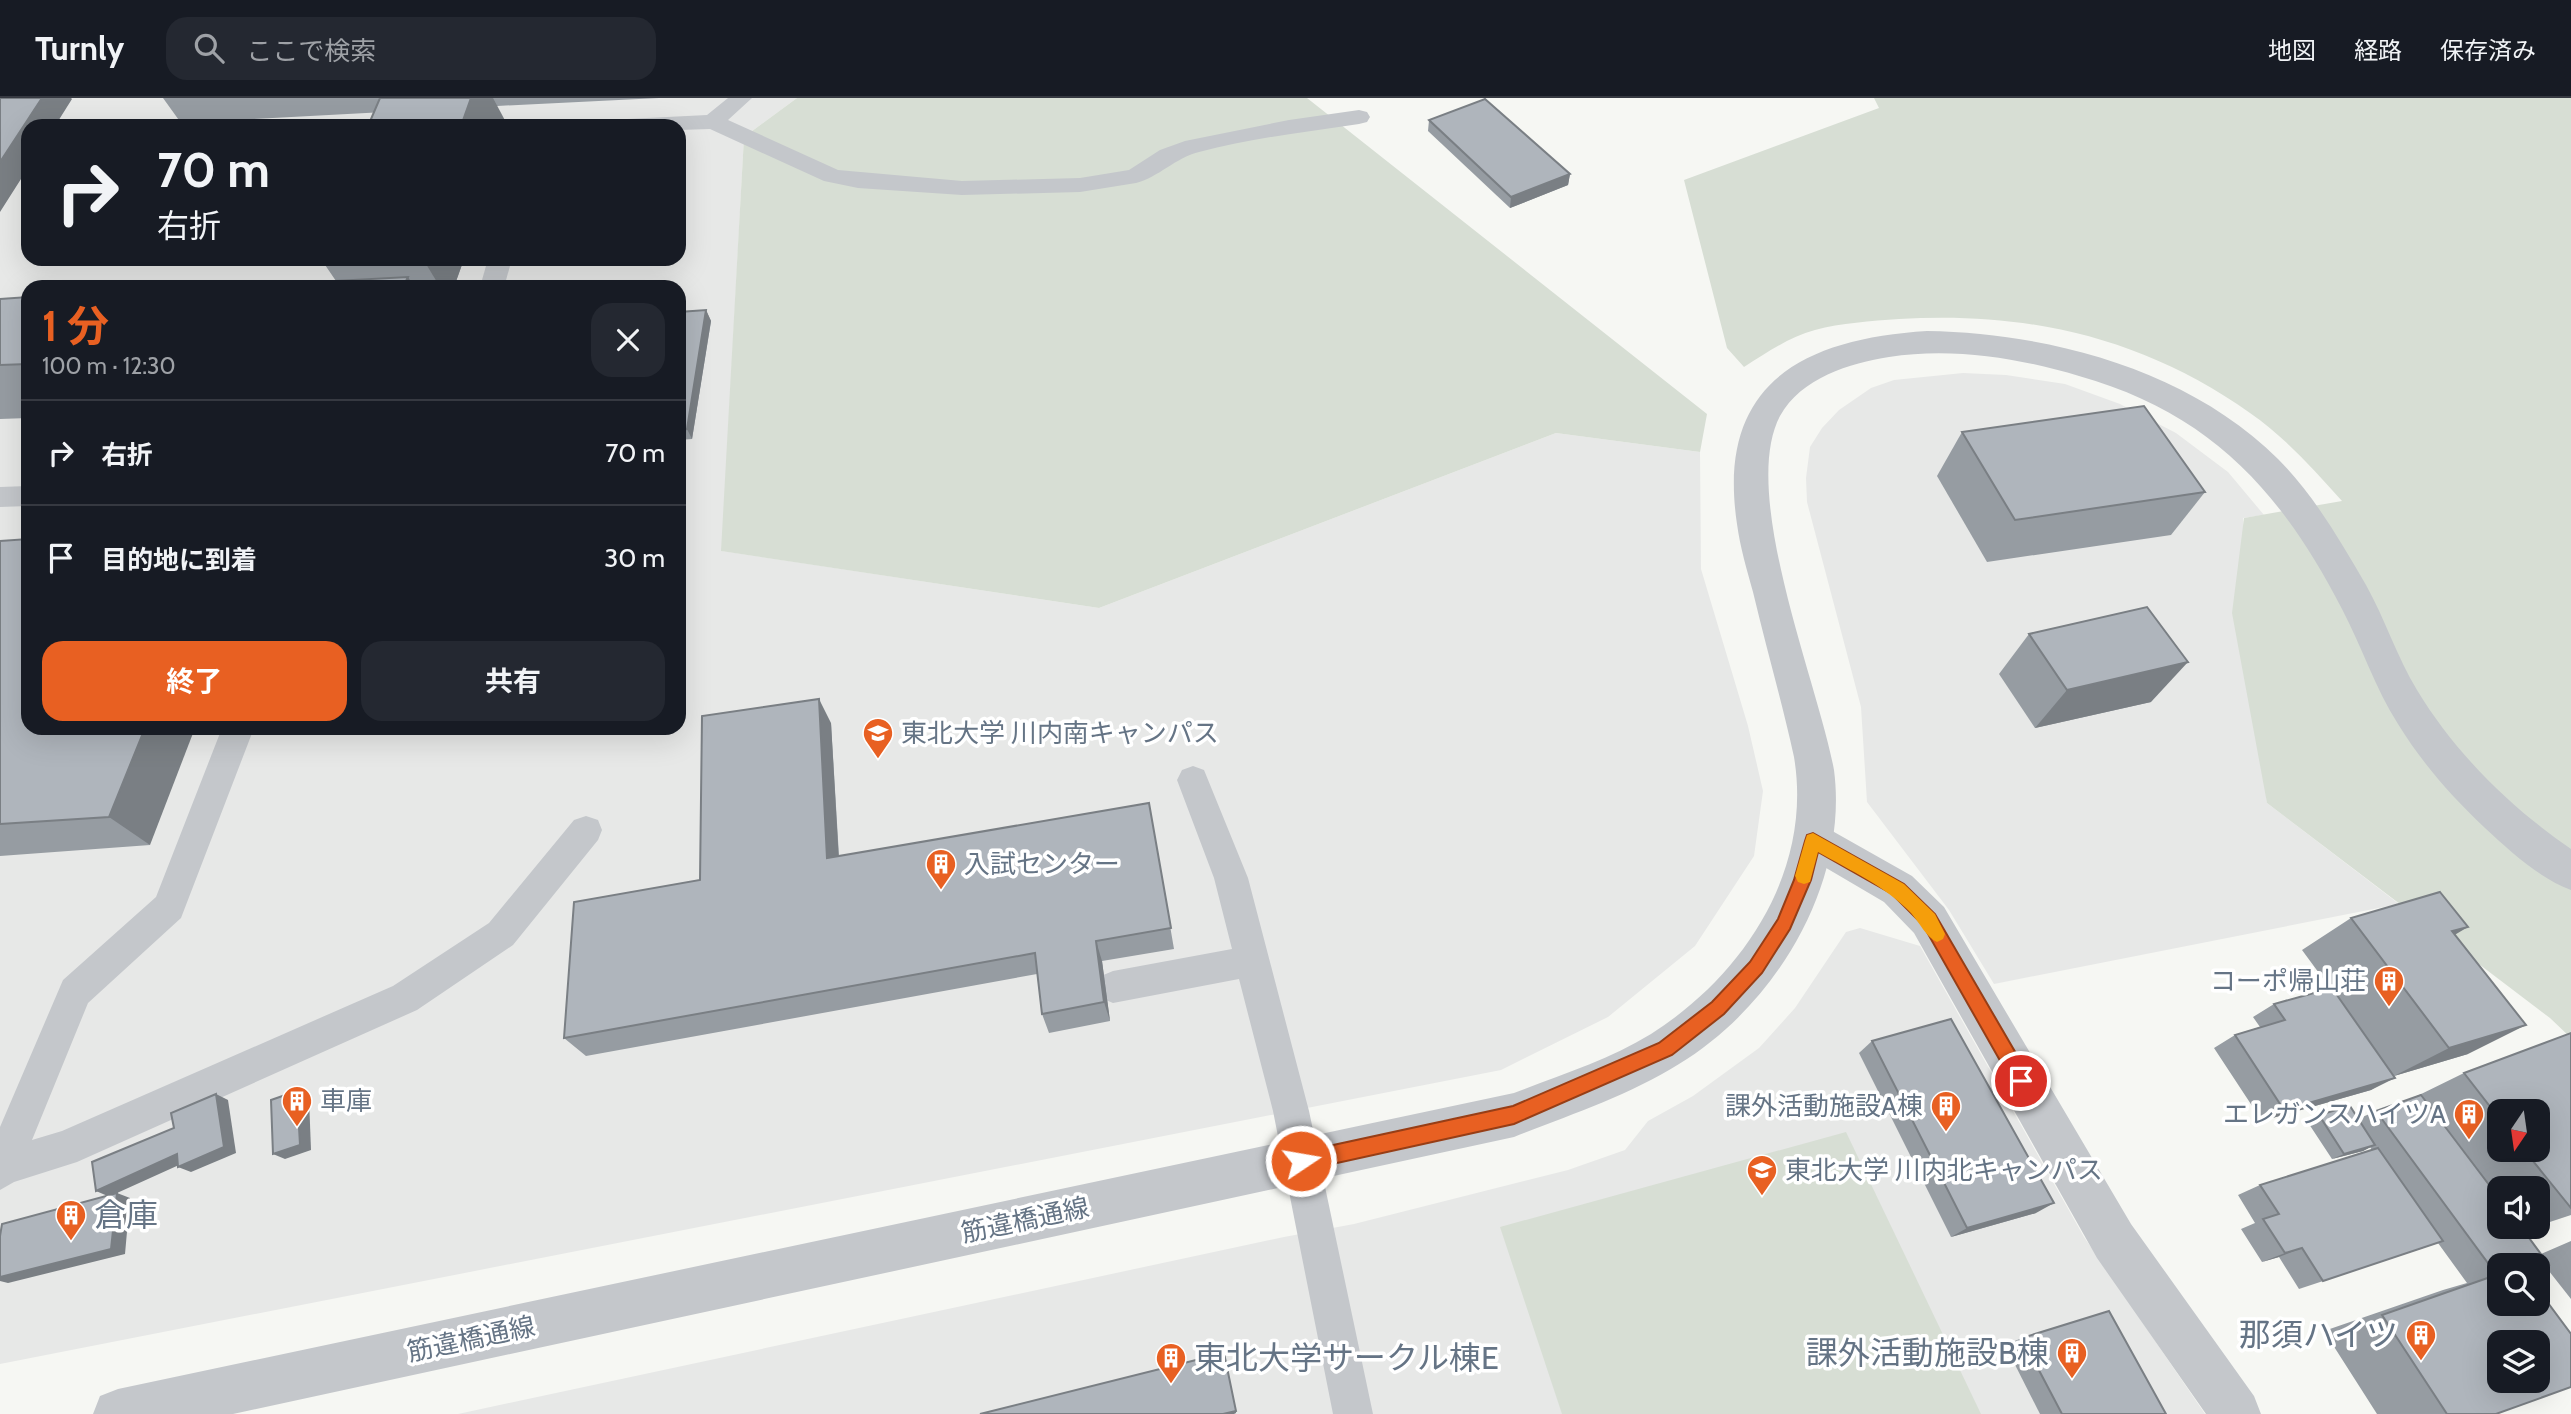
<!DOCTYPE html>
<html lang="ja">
<head>
<meta charset="utf-8">
<style>
  :root { --surface:#171b24; --page:#242831; --text:#f1f3f6; --muted:#9ea1a6; --line:#363941; --accent:#e86022 }
  body { margin:0; font-family:Cabin,"Noto Sans JP",sans-serif; background:var(--page); color:var(--text); height:100vh; display:flex; flex-direction:column; font-size:26px; white-space:nowrap }
  * { box-sizing:border-box; margin:0 }
  p { font-size:23px; color:var(--muted) }
  .icon { flex:none; width:38px; height:38px; fill:none; stroke:currentColor; stroke-width:2; stroke-linecap:round; stroke-linejoin:round }
  .map { position:relative; flex:1; overflow:hidden }
  .panel { position:absolute; left:21px; top:182px; width:665px; height:455px; display:flex; flex-direction:column; background:var(--surface); border-radius:21px; box-shadow:0 7px 28px #0002 }
  .panel>* { flex:none }
  .hud { position:absolute; left:21px; top:21px; width:665px; height:147px; border-radius:21px; box-shadow:0 7px 28px #0002; background:#171b24; color:var(--text); overflow:hidden }
  .needle { width:46px; rotate:193deg }
  .tools { position:absolute; left:2487px; top:1001px; display:grid; gap:14px }
  .tools a { display:grid; place-items:center; width:63px; height:63px; border-radius:14px; background:var(--surface); box-shadow:0 7px 28px #0002; font-size:35px }
  .pin { position:absolute; display:grid; place-items:center; width:60px; height:60px; color:#fff; margin:-30px; border:4px solid #fff; border-radius:50%; box-shadow:0 2px 7px #0007 }
  .me { position:absolute; width:77px; margin:-38px; rotate:78deg; stroke-linejoin:round; filter:drop-shadow(0 0 5px #0008) }
  .turn { display:flex; align-items:center; gap:24px; height:147px; padding:0 21px; font-size:32px }
  .turn .icon { width:91px; height:91px; stroke-width:2.5 }
  .turn b { display:block; font-size:49px; line-height:60px }
  .round { display:grid; place-items:center; flex:none; width:74px; height:74px; border-radius:21px; background:var(--page) }
  .head { display:flex; align-items:center; justify-content:space-between; height:119px; padding:0 21px }
  h1 { font-size:42px; font-weight:700; line-height:52px; color:var(--accent) }
  .action { display:flex; gap:14px; margin-top:auto; padding:14px 21px }
  .action a { flex:1; height:80px; border-radius:21px; background:var(--accent); color:#fff; font-size:28px; font-weight:700; line-height:80px; text-align:center }
  .action a+a { background:var(--page); color:var(--text) }
  ul { padding:0; list-style:none }
  li { display:flex; align-items:center; gap:21px; height:105px; padding:0 21px; border-top:2px solid var(--line) }
  li div { flex:1 }
  li b { display:block; font-size:26px }
  li em { font-style:normal }
  header { display:flex; align-items:center; gap:42px; box-sizing:border-box; height:98px; padding:0 35px; background:var(--surface); border-bottom:2px solid var(--line) }
  header strong { font-size:33px }
  nav { display:flex; gap:38px; margin-inline-start:auto; font-size:24px }
  .search { width:490px; height:63px; background:var(--page); display:flex; align-items:center; gap:18px; box-sizing:border-box; padding:0 24px; border-radius:21px; color:var(--muted); font-size:26px }
  .map>svg:first-child { display:block }
  .built { fill:#e7e8e7; fill-rule:evenodd }
  .green { fill:#d7ded4 }
  .lines { fill:none; stroke-linecap:round; stroke-linejoin:round }
  .service { fill:#c4c7cb; fill-rule:evenodd }
  .minor { fill:#c4c7cb; fill-rule:evenodd }
  .tertiary { fill:#c4c7cb; fill-rule:evenodd }
  .wall { fill:#969ca2; fill-rule:evenodd }
  .shaded-wall { fill:#7a7f84 }
  .building { fill:#afb5bc; stroke:#7a7f84; stroke-width:2; fill-rule:evenodd }
  .route { fill:#e86022; stroke:#973e16; stroke-width:2 }
  .slow { fill:#f59e0b }
  .labels { text-anchor:middle; stroke-width:7; stroke-linejoin:round; paint-order:stroke }
  .poi-label { font-size:26px; fill:#657485; stroke:#fff; text-anchor:start }
  .street-label { font-size:26px; fill:#657485; stroke:#fff }
  .near-poi-label { font-size:32px; fill:#657485; stroke:#fff; text-anchor:start }
</style>
</head>
<body>
<header>
<strong>Turnly</strong>
<div class="search"><svg class="icon" aria-label="search" viewBox="0 0 24 24"><circle cx="10" cy="10" r="6"/><path d="M15 15l6 6"/></svg>ここで検索</div>
<nav><a>地図</a><a>経路</a><a>保存済み</a></nav>
</header>
<div class="map">
<svg width="2571" height="1316" viewBox="0 0 2571 1316">
  <rect width="100%" height="100%" fill="#f6f7f3"/>
  <g class="built">
    <path d="M0,0H797L744,39L722,453L1099,510L1556,335L1700,354L1701,471L1748,628L1763,693L1754,758L1695,848L1608,919L1501,972L0,1266ZM28,28H679V161H28ZM28,189H679V630H28Z"/>
    <polygon points="1963,275 2006,277 2065,286 2120,306 2176,335 2228,374 2264,417 2243,420 2267,705 2399,806 1994,886 1949,812 1867,704 1861,609 1807,404 1806,380 1810,349 1822,330 1839,312 1871,290 1894,282"/>
    <polygon points="1860,830 1920,848 2084,1139 2205,1316 458,1316 1284,1139 1354,1126 1568,1072 1625,1052 1648,1023 1693,998 1759,950 1795,910 1846,834"/>
  </g>
  <g class="green">
    <polygon points="797,0 1307,0 1707,316 1700,354 1556,335 1099,510 721,453 744,39"/>
    <path d="M1874,0H2571V940L2550,920L2267,705L2232,515L2244,420L2342,403C2313,371 2286,340 2250,315C2144,240 2028,213 1899,221C1871,223 1841,225 1815,232C1789,239 1766,255 1744,269L1727,250L1684,82L1879,10Z"/>
    <polygon points="1846,1034 1981,1316 1562,1316 1500,1129"/>
  </g>
  <g class="lines">
    <g class="service">
      <path d="M728,0H752L728,22L838,72L962,83L1080,80L1129,72L1160,52L1185,43L1289,22L1359,12L1367,14L1370,19L1367,24L1359,26C1306,34 1251,40 1199,54C1175,60 1159,79 1136,85L1080,94L962,97L858,90L824,83L710,31L679,32V28H616L619,23L627,21L707,17Z"/>
      <polygon points="488,161 512,161 504,189 480,189"/>
      <polygon points="28,388 28,408 0,409 0,389"/>
      <polygon points="222,630 254,630 181,820 88,905 32,1042 62,1033 393,888 489,825 574,722 586,718 598,722 602,732 598,742 513,847 417,912 77,1064 14,1084 0,1092 0,1029 63,882 156,799"/>
      <polygon points="1193,668 1204,672 1248,780 1309,1013 1373,1316 1333,1316 1273,1013 1239,881 1113,905 1101,900 1096,889 1101,878 1113,873 1232,851 1214,780 1177,682 1182,672"/>
    </g>
    <polygon class="minor" points="1813,724 1827,730 1912,778 1944,809 2131,1126 2254,1298 2261,1316 2206,1316 2097,1160 1914,835 1884,804 1799,754 1793,742 1799,730"/>
    <path class="tertiary" d="M1927,233C2050,235 2189,272 2278,361C2314,397 2341,444 2366,487C2385,521 2397,559 2417,592C2455,655 2511,710 2571,751V792C2539,780 2510,753 2485,730C2452,699 2422,665 2398,626C2375,590 2362,549 2342,511C2281,393 2210,315 2079,278C2019,260 1952,249 1889,259C1850,265 1801,280 1780,318C1739,396 1818,585 1834,672C1849,786 1775,908 1679,966C1628,998 1569,1017 1514,1039L233,1316H93L100,1298L118,1291L1514,995C1560,977 1609,962 1651,936C1744,877 1813,772 1794,659C1782,604 1766,549 1753,494C1747,472 1740,449 1737,426C1716,286 1802,241 1927,233Z"/>
  </g>
  <g class="wall">
    <polygon points="163,0 659,0 497,8 181,25"/>
    <polygon points="1429,22 1570,76 1568,87 1510,110 1428,33"/>
    <polygon points="321,161 464,161 454,189 223,189 336,183"/>
    <polygon points="28,199 28,320 0,321 0,201"/>
    <polygon points="706,212 711,223 692,341 679,342 679,214"/>
    <polygon points="1962,334 2205,394 2171,437 1987,464 1937,378"/>
    <polygon points="0,443 150,747 0,758"/>
    <polygon points="2029,536 2151,604 2035,630 1999,576"/>
    <polygon points="831,625 839,758 1149,705 1174,851 1102,863 1110,923 1049,935 1042,916 1037,876 586,958 564,940 700,782"/>
    <polygon points="2351,820 2455,837 2468,956 2394,978 2371,992 2262,1023 2214,950 2235,937 2260,929 2253,919 2274,906 2330,890 2302,852"/>
    <path d="M2571,935V1117L2538,1128V1090H2499V1129H2534L2523,1132L2541,1156L2571,1143V1201L2545,1168L2499,1167L2532,1209L2548,1205L2496,1316H2377L2324,1233L2443,1192L2467,1185L2438,1145L2299,1191L2279,1159L2262,1164L2241,1131L2255,1125L2238,1097L2260,1087L2372,1052L2370,1049L2363,1053L2332,1061L2307,1023L2319,1017L2358,1021L2376,1013L2411,1001L2464,975ZM2499,1013L2538,1052H2499Z"/>
    <polygon points="1872,943 2036,1115 1951,1139 1859,955"/>
    <polygon points="2022,1240 2166,1316 2040,1316 2005,1247"/>
  </g>
  <g class="shaded-wall">
    <polygon points="42,0 71,0 72,1 55,28 28,28 28,70 0,114 0,64"/>
    <polygon points="468,0 493,0 508,28 461,28"/>
    <polygon points="1570,76 1568,87 1510,110 1511,99"/>
    <polygon points="423,161 464,161 454,189 440,189"/>
    <polygon points="408,179 414,189 403,189"/>
    <polygon points="706,212 711,223 692,341 687,331"/>
    <polygon points="2188,564 2151,604 2035,630 2067,592"/>
    <polygon points="819,601 831,625 840,782 827,760"/>
    <polygon points="145,630 195,630 150,747 109,719"/>
    <polygon points="2468,829 2414,861 2452,833"/>
    <polygon points="1096,843 1102,863 1110,923 1104,904"/>
    <polygon points="2526,927 2468,956 2394,978 2449,950"/>
    <polygon points="2395,980 2371,992 2262,1023 2284,1012"/>
    <polygon points="297,993 309,1000 311,1052 285,1061 273,1056"/>
    <polygon points="216,996 228,1002 236,1055 191,1074 178,1069"/>
    <polygon points="2375,1047 2363,1053 2332,1061 2344,1056"/>
    <polygon points="177,1056 190,1062 117,1095 130,1100 125,1156 8,1185 0,1183 0,1179 110,1099 96,1093"/>
    <polygon points="2054,1105 2036,1115 1951,1139 1967,1130"/>
    <polygon points="2302,1150 2279,1159 2262,1164 2285,1155"/>
    <polygon points="1236,1313 1236,1315 1234,1316 1223,1316"/>
  </g>
  <g class="building">
    <polygon points="0,0 42,0 0,64"/>
    <polygon points="380,0 471,0 461,28 368,28"/>
    <polygon points="1485,1 1570,76 1511,99 1429,22"/>
    <polygon points="408,179 403,189 223,189"/>
    <polygon points="28,199 28,266 0,267 0,201"/>
    <polygon points="706,212 687,331 679,332 679,214"/>
    <polygon points="2144,308 2205,394 2015,422 1962,334"/>
    <polygon points="28,441 28,630 145,630 109,719 0,726 0,443"/>
    <polygon points="2147,509 2188,564 2067,592 2029,536"/>
    <polygon points="819,601 827,760 1149,705 1171,830 1096,843 1104,904 1042,916 1035,855 564,940 574,804 700,782 702,618"/>
    <polygon points="2440,794 2468,829 2452,833 2526,927 2449,950 2351,820"/>
    <polygon points="2332,890 2395,980 2284,1012 2235,937 2285,922 2274,906"/>
    <polygon points="1951,921 2054,1105 1967,1130 1872,943"/>
    <polygon points="2571,935 2571,1110 2524,1052 2538,1052 2538,1013 2499,1013 2499,1020 2464,975"/>
    <polygon points="297,993 300,1047 273,1056 271,1002"/>
    <polygon points="216,996 224,1049 178,1069 177,1056 96,1093 92,1064 174,1030 171,1015"/>
    <polygon points="2421,997 2499,1100 2499,1129 2521,1129 2549,1167 2538,1171 2538,1167 2499,1167 2499,1175 2496,1176 2376,1013"/>
    <polygon points="2350,1008 2375,1047 2344,1056 2319,1017"/>
    <polygon points="2378,1050 2443,1143 2323,1183 2302,1150 2285,1155 2263,1121 2279,1116 2260,1087"/>
    <polygon points="117,1095 111,1151 0,1179 0,1138 2,1126"/>
    <path d="M2499,1176V1206H2530L2533,1211L2548,1205L2571,1236V1289L2496,1316H2447L2382,1217ZM2499,1244H2538V1283H2499Z"/>
    <polygon points="2109,1213 2166,1316 2062,1316 2022,1240"/>
    <polygon points="1224,1255 1236,1313 1223,1316 980,1316"/>
  </g>
  <polygon class="route" points="1813,735 1904,786 1935,816 2028,976 2030,983 2028,989 2021,991 2015,989 1923,827 1892,796 1818,754 1811,782 1790,831 1762,875 1724,916 1672,957 1514,1026 1301,1073 1294,1070 1291,1063 1294,1057 1301,1054 1513,1008 1659,945 1712,904 1750,864 1778,821 1794,782 1805,743 1807,737"/>
  <path class="slow" d="M1813,735L1904,786L1935,816L1945,836L1943,841L1937,844C1927,840 1919,824 1911,815C1885,788 1851,773 1818,754L1810,784L1804,786L1798,784L1795,778L1805,743L1807,737Z"/>
  <defs>
    <g id="university-pin" transform="scale(1.575)"><path d="M0 17L-7.5 6A9.5 9.5 0 1 1 7.5 6Z" fill="#e86022" stroke="#fff"/><path d="M0-5L7-2L0 1L-7-2ZM-4 1L0 2.5L4 1V4Q0 6-4 4Z" fill="#fff"/></g>
    <g id="building-pin" transform="scale(1.575)"><path d="M0 17L-7.5 6A9.5 9.5 0 1 1 7.5 6Z" fill="#e86022" stroke="#fff"/><path d="M-4-6H4V6H1V3H-1V6H-4ZM-2.5-4.3h1.7v1.8h-1.7ZM.8-4.3h1.7v1.8H.8ZM-2.5-1h1.7V.8h-1.7ZM.8-1h1.7V.8H.8Z" fill="#fff"/></g>
  </defs>
  <g fill-rule="evenodd">
    <use href="#university-pin" x="878" y="635"/>
    <use href="#building-pin" x="941" y="766"/>
    <use href="#building-pin" x="2389" y="883"/>
    <use href="#building-pin" x="297" y="1003"/>
    <use href="#building-pin" x="1946" y="1008"/>
    <use href="#building-pin" x="2469" y="1016"/>
    <use href="#university-pin" x="1762" y="1072"/>
    <use href="#building-pin" x="71" y="1117"/>
    <use href="#building-pin" x="2421" y="1237"/>
    <use href="#building-pin" x="2072" y="1255"/>
    <use href="#building-pin" x="1171" y="1260"/>
  </g>
  <g class="labels">
    <g class="poi-label">
      <text x="901" y="644">東北大学 川内南キャンパス</text>
      <text x="964" y="775">入試センター</text>
      <text x="2366" y="892" text-anchor="end">コーポ帰山荘</text>
      <text x="320" y="1012">車庫</text>
      <text x="1923" y="1017" text-anchor="end">課外活動施設A棟</text>
      <text x="2446" y="1025" text-anchor="end">エレガンスハイツA</text>
      <text x="1785" y="1081">東北大学 川内北キャンパス</text>
    </g>
    <g class="street-label">
      <text transform="translate(1025 1122) rotate(-12)" y="9">筋違橋通線</text>
      <text transform="translate(471 1241) rotate(-12)" y="9">筋違橋通線</text>
    </g>
    <g class="near-poi-label">
      <text x="94" y="1128">倉庫</text>
      <text x="2398" y="1248" text-anchor="end">那須ハイツ</text>
      <text x="2049" y="1266" text-anchor="end">課外活動施設B棟</text>
      <text x="1194" y="1271">東北大学サークル棟E</text>
    </g>
  </g>
</svg>
<div class="tools">
<a><svg class="needle" viewBox="-14 -14 28 28"><path d="M0-13l5 13h-10z" fill="#e53935"/><path d="M0 13l5-13h-10z" fill="#9ea1a6"/></svg></a>
<a><svg class="icon" aria-label="sound" viewBox="0 0 24 24"><path d="M4 9h4l5-4v14l-5-4H4zM17 9q2 3 0 6"/></svg></a>
<a><svg class="icon" aria-label="search" viewBox="0 0 24 24"><circle cx="10" cy="10" r="6"/><path d="M15 15l6 6"/></svg></a>
<a><svg class="icon" aria-label="layers" viewBox="0 0 24 24"><path d="M12 4l9 5-9 5-9-5zM3 14l9 5 9-5"/></svg></a>
</div>
<div class="pin" style="left:2021px;top:983px;background:#d93025"><svg class="icon" aria-label="arrive" viewBox="0 0 24 24"><path d="M6 21V4h12l-3 4 3 4H6"/></svg></div>
<svg class="me" style="left:1301px;top:1063px" viewBox="-20 -20 40 40"><circle r="17" fill="#e86022" stroke="#fff" stroke-width="3"/><path d="M0-11L8 9 0 5-8 9z" fill="#fff"/></svg>
<div class="hud">
<div class="turn"><svg class="icon" aria-label="right" viewBox="0 0 24 24"><path d="M7 20v-9h11M14 6l5 5-5 5"/></svg><div><b>70 m</b>右折</div></div>
</div>
<section class="panel">
<div class="head"><div><h1>1 分</h1><p>100 m · 12:30</p></div><a class="round"><svg class="icon" aria-label="close" viewBox="0 0 24 24"><path d="M6 6l12 12M18 6L6 18"/></svg></a></div>
<ul>
<li><svg class="icon" aria-label="right" viewBox="0 0 24 24"><path d="M7 20v-9h11M14 6l5 5-5 5"/></svg><div><b>右折</b></div><em>70 m</em></li>
<li><svg class="icon" aria-label="arrive" viewBox="0 0 24 24"><path d="M6 21V4h12l-3 4 3 4H6"/></svg><div><b>目的地に到着</b></div><em>30 m</em></li>
</ul>
<div class="action"><a>終了</a><a>共有</a></div>
</section>
</div>
</body>
</html>
